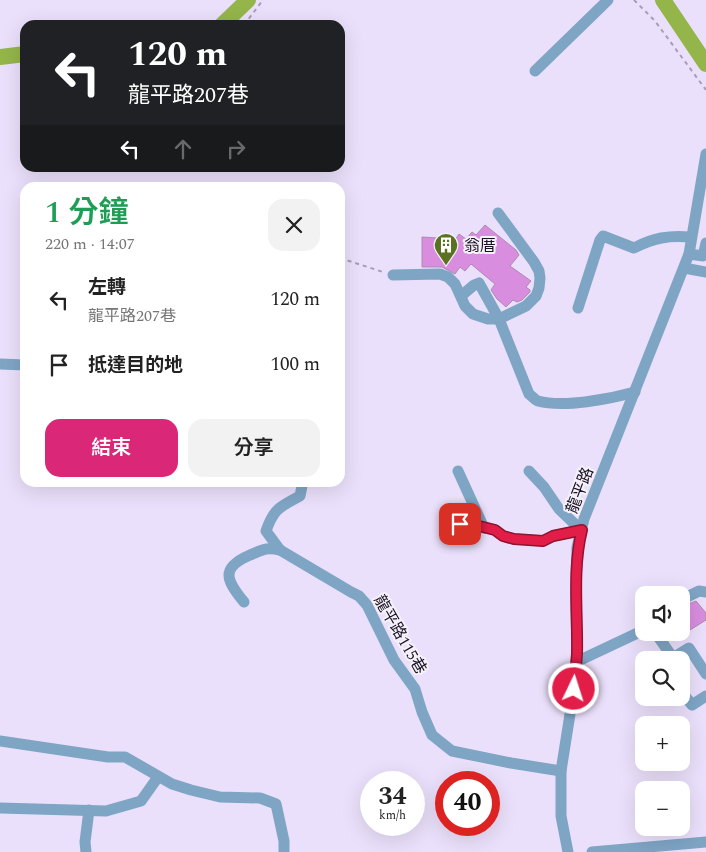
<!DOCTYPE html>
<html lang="zh-TW">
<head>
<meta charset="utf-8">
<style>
  :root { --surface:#fff; --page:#f2f2f2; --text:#222; --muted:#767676; --accent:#db2777 }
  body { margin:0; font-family:Spectral,"Noto Sans TC",serif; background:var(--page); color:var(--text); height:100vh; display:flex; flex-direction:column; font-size:19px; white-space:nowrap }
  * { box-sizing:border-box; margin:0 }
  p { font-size:16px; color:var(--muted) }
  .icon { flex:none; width:28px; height:28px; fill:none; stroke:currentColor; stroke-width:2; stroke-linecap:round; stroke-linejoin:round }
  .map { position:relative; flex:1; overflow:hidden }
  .side { position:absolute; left:20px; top:182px; width:325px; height:305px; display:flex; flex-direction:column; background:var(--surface); border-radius:15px; box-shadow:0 5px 20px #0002 }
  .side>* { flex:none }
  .guide { position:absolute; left:20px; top:20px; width:325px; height:152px; border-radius:15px; box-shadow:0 5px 20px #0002; background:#202124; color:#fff; overflow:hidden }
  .controls { position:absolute; left:635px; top:586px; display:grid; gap:10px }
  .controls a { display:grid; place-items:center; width:55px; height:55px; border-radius:10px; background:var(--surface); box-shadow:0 5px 20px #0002; font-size:25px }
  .speed { position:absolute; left:360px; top:771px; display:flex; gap:10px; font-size:25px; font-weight:700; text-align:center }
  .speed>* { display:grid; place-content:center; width:65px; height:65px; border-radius:50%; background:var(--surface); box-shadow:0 5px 20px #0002; line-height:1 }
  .speed small { font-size:12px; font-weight:400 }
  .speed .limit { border:8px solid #d22; background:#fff; color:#111 }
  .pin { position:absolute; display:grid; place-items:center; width:42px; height:42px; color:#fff; margin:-21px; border-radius:10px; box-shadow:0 2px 8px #0006 }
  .me { position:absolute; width:55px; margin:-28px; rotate:4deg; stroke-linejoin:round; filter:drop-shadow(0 0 4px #0008) }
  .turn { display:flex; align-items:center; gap:18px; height:105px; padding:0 25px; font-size:22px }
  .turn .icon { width:65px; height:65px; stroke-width:2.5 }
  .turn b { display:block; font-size:35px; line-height:42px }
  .lanes { display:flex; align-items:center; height:48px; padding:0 25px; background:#0003; justify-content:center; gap:25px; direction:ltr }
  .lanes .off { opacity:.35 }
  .round { display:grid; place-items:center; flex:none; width:52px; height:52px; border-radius:15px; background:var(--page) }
  .head { display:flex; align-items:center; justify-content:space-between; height:85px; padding:0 25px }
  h1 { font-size:30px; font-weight:600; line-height:38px; color:#1e9e55 }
  .primary-button { display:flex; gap:10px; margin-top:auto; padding:10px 25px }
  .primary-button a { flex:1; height:58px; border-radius:15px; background:var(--accent); color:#fff; font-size:20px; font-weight:600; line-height:58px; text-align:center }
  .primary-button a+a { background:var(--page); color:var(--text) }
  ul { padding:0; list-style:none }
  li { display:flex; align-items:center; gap:15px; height:65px; padding:0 25px }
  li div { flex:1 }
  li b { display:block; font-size:19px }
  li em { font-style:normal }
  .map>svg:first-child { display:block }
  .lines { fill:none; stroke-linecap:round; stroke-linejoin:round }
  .river { stroke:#94b54a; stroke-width:16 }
  .building { fill:#d98ddf; stroke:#ac8bae }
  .path { stroke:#a79db4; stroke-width:2; stroke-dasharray:4 4; stroke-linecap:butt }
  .minor { stroke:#7fa5c5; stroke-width:11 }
  .route-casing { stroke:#92132f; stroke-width:12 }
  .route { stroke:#e11d48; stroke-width:9 }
  .labels { text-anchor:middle; stroke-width:4; stroke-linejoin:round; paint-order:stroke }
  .poi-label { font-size:16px; fill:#191221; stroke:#f5f1fa; text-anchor:start }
  .street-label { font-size:16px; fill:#191221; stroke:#f5f1fa }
</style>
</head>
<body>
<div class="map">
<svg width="706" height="852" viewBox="0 0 706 852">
  <rect width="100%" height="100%" fill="#ebe0fb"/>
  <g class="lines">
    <g class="river">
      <polyline points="663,0 706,64"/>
      <polyline points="222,25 248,0"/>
      <polyline points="0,57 25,54"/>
    </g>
  </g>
  <g class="building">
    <polygon points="485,225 516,250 519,255 510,266 531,281 526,287 530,290 530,292 522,300 517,302 513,300 506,307 497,299 491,290 495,284 471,264 465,271 460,267 455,274 442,267 422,267 422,237 438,238 439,248 447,252 459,234 466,239 472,232 476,235"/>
    <polygon points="696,601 706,613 706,620 690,630 681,617 681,607"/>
  </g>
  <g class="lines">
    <g class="path">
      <polyline points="634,0 655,21 706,90"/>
      <polyline points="244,25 263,0"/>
      <polyline points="340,258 383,272"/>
    </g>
    <g class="minor">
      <polyline points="535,71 608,0"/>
      <polyline points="689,254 703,256 706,243"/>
      <polyline points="684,268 706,272"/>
      <path d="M393,275L440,274L448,277L455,284L465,306L473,314L488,319H499L529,394C532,396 535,400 538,401C564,408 610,399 635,392"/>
      <polyline points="461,296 474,285 479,283 499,319 526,306 536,296 539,288 540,278 539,271 534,262 498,213"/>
      <path d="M578,308L600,240L603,236L634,248C653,238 669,235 690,237"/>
      <polyline points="0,364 25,365"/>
      <polyline points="458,471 484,528"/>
      <polyline points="529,471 544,487 559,509 581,530"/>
      <polyline points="460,524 471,524 495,530 503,536 514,539 543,541 553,536 581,530"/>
      <path d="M280,550L266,531C274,508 280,507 300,496L302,486L301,482"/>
      <polyline points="681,600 699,591 706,592"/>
      <path d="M244,602C226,580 220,568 250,555C263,550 265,547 280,550L351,592L359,596L367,605L394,660L415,689L422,712L432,735L452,751L511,763L561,771"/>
      <polyline points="655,632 673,658 671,660"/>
      <polyline points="673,658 689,648 706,674"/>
      <polyline points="576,662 644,630"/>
      <polyline points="681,691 692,705 706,696"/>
      <polyline points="0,741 108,757 125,757 172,784 191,790 220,797 260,798 276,804 284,841 284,852"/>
      <polyline points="0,808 106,811 141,801 158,777"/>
      <polyline points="86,852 85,842 89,810"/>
      <polyline points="568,852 561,816 561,771 574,689 577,654 576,603 577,547 584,519 689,254 706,154"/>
      <polyline points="592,852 706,842"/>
    </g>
  </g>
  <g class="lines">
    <g class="route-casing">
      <path id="route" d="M460,524H471L495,530L503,536L514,539L543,541L553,536L582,530C572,570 578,613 577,654C576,666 575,677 574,689"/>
    </g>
    <use href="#route" class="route"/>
  </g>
  <defs>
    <g id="building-pin" transform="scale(1.25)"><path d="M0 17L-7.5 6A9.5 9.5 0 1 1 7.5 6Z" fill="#5a7122" stroke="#f5f1fa"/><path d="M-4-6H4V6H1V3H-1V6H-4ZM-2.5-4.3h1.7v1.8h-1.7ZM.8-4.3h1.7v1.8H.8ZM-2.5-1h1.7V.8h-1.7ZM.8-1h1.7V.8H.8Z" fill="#fff"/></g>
  </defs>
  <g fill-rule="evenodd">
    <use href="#building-pin" x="446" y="245"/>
  </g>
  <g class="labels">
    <g class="poi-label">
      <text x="464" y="251">翁厝</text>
    </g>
    <g class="street-label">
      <text transform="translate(579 490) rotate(-69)" y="6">龍平路</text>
      <text transform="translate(401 634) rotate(60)" y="6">龍平路115巷</text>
    </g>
  </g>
</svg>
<div class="controls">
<a><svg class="icon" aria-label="sound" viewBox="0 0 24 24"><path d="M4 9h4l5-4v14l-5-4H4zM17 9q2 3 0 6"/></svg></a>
<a><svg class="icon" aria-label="search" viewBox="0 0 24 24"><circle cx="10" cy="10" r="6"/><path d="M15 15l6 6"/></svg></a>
<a>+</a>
<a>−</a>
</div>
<div class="speed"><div>34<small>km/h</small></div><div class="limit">40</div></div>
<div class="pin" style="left:460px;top:524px;background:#d93025"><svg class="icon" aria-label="arrive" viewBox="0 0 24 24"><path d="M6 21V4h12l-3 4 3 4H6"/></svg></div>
<svg class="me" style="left:574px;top:689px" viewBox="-20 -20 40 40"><circle r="17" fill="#e11d48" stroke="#fff" stroke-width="3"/><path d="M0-11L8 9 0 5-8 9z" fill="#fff"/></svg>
<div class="guide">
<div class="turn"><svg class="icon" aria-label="left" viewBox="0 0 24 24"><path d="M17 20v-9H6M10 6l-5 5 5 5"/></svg><div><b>120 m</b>龍平路207巷</div></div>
<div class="lanes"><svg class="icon" aria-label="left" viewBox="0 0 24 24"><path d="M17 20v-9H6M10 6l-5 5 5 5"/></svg><svg class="icon off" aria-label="ahead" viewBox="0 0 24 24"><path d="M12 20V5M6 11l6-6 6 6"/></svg><svg class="icon off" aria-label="right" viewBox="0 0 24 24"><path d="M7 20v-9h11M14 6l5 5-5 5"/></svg></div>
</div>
<section class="side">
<div class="head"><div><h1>1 分鐘</h1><p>220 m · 14:07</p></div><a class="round"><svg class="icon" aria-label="close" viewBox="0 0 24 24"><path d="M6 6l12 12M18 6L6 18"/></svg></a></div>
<ul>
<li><svg class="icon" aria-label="left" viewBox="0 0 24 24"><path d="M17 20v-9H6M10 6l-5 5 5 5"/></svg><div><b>左轉</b><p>龍平路207巷</p></div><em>120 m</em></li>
<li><svg class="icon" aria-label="arrive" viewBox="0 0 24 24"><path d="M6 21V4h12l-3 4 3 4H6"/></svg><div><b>抵達目的地</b></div><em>100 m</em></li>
</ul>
<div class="primary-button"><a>結束</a><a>分享</a></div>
</section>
</div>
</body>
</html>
